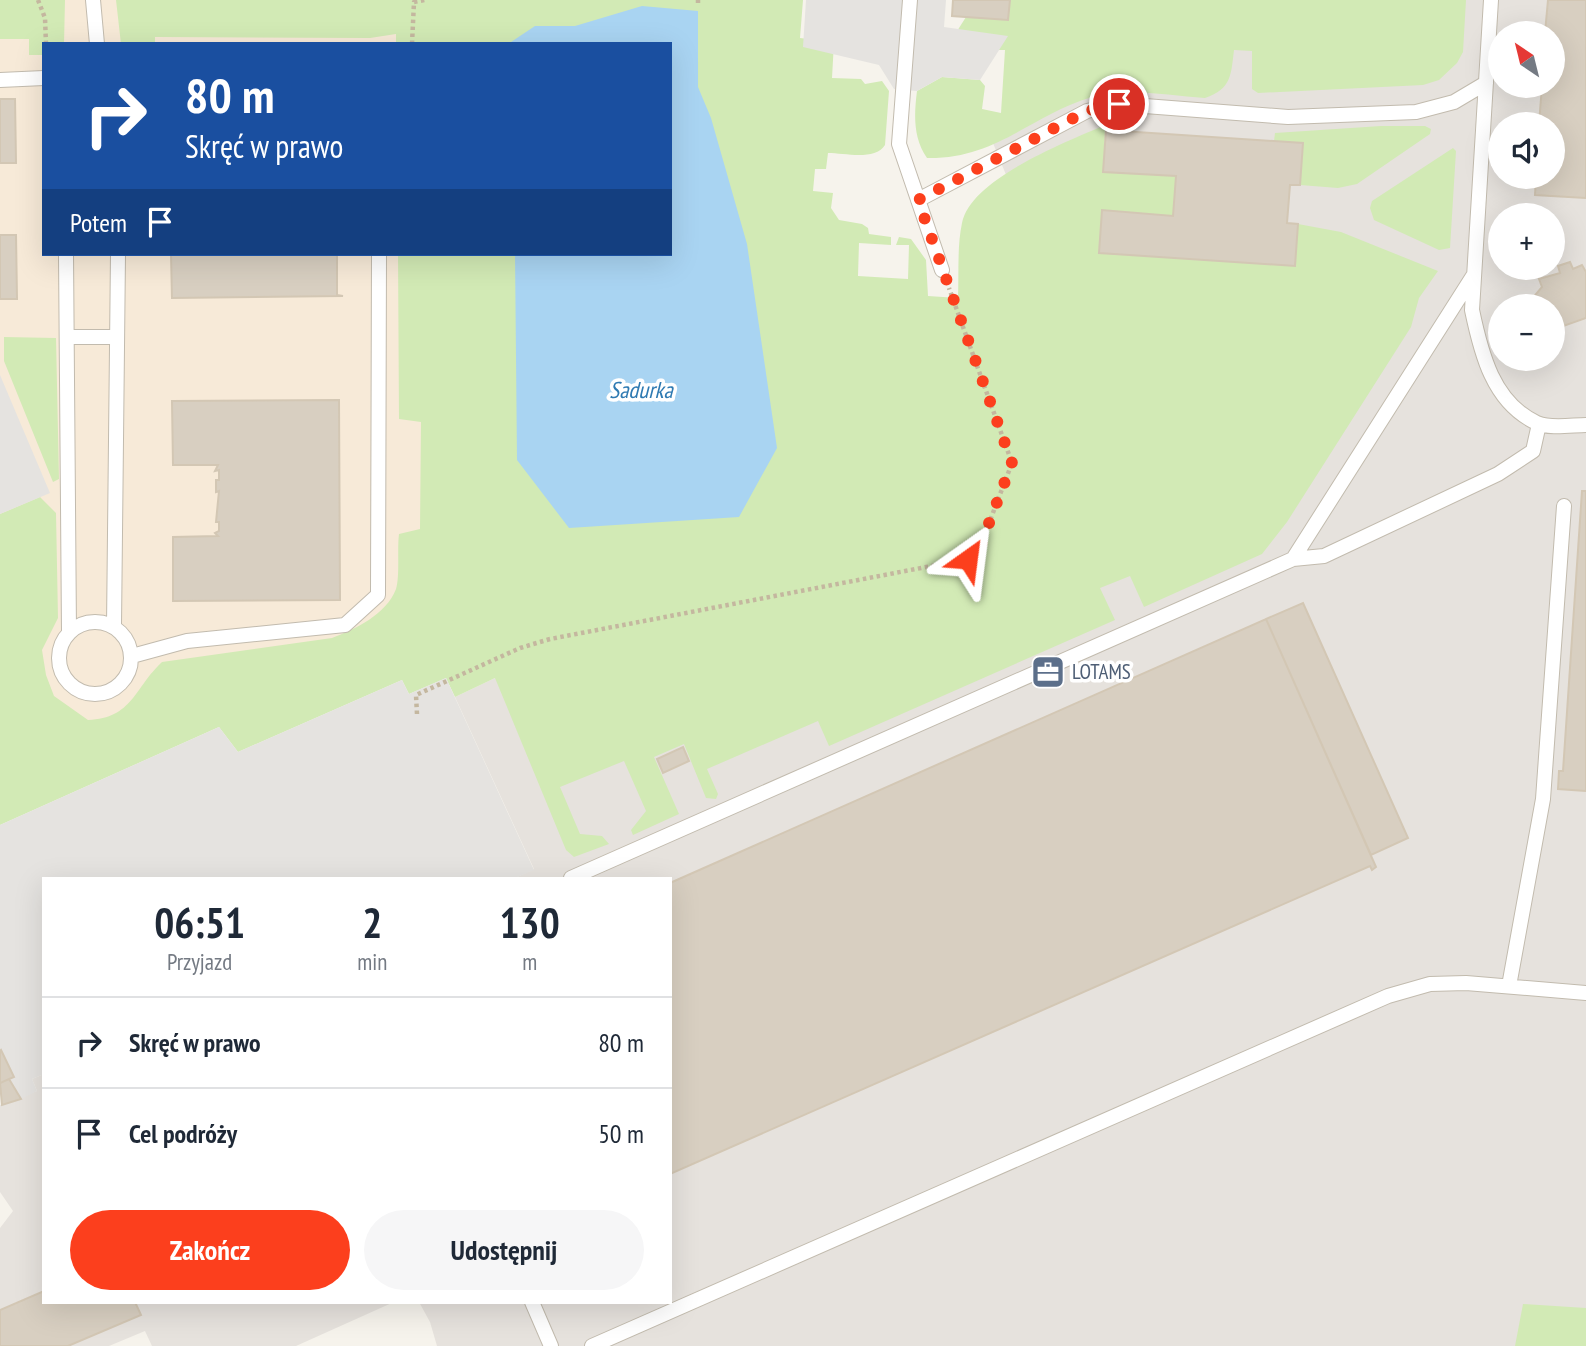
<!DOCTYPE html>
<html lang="pl">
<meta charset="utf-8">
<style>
:root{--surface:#fff;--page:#f6f6f7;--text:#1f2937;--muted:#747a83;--line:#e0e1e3;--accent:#fc3f1d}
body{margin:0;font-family:"PT Sans Narrow",sans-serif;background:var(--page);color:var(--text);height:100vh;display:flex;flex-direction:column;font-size:26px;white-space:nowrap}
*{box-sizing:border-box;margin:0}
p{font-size:23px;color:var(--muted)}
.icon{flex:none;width:38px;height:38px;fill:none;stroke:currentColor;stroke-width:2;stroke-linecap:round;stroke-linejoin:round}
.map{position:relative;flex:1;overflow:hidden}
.side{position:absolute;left:42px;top:877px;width:630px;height:427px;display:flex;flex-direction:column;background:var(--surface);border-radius:0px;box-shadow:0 7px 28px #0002}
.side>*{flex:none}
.guide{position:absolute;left:42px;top:42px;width:630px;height:214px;border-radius:0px;box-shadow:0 7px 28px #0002;background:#1a4fa0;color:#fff;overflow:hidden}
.needle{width:46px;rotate:325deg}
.buttons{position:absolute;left:1488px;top:21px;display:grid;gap:14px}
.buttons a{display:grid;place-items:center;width:77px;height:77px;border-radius:50%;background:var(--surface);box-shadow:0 7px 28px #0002;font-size:35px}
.pin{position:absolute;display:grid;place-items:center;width:60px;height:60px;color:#fff;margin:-30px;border:4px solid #fff;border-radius:50%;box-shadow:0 2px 7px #0007}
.me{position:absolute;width:77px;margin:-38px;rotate:31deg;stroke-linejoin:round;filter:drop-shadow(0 0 5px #0008)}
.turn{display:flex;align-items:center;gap:24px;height:147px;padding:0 28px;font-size:32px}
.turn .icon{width:91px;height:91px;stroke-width:2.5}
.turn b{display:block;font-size:49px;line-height:60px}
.then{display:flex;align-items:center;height:66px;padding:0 28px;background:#0003;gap:14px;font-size:26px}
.eta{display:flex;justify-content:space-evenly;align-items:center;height:119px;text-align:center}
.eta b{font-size:42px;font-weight:800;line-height:49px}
.button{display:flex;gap:14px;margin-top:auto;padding:14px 28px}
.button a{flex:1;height:80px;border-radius:42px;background:var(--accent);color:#fff;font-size:28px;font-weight:800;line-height:80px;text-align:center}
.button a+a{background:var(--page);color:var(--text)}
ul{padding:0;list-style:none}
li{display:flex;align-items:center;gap:21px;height:91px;padding:0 28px;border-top:2px solid var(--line)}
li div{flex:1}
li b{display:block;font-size:26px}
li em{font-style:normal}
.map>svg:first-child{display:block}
.commercial{fill:#f7ead8}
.industrial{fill:#e6e2dd;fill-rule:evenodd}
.green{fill:#d2eab5}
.parking{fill:#e5e3e0}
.water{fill:#a9d4f2}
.building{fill:#d8cfc1;stroke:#d3c7b4;stroke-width:2}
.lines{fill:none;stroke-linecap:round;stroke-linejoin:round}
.lane-casing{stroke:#c2bbae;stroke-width:16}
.path{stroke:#c4b79f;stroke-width:4.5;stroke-dasharray:3.5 3.5;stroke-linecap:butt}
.lane{stroke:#fff;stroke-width:14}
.route{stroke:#fc3f1d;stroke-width:12;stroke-dasharray:0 21.6}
.labels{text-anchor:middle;stroke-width:7;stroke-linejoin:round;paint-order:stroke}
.service-label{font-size:21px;fill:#4e5e75;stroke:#fff;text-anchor:start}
.water-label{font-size:23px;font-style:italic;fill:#2e7ab2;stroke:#fff}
</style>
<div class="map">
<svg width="1586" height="1346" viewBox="0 0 1586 1346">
<rect width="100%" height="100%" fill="#f6f3ec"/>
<path class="commercial" d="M0,0h440l2,44h-398v210h408l17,336 -469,183z"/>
<path class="industrial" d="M1055,0h531v1346h-1149l-7,-24 -11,-20h251v-424h-155l19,-9 -79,-172 40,-19 487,-107 27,-389 -21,-51 59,-33zM1500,33h52v53h-52zM1500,124h52v53h-52zM1500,215h52v53h-52zM1500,306h52v53h-52z
M44,1074v228h350l-98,44h-144l-7,-15 -36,15h-109v-118l13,-17 -13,-19v-87l37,-14 -5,-12z"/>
<path class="green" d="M0,0h65l-1,44h-20v11h-15v-16h-29z
M116,0h687l-3,38 34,4 -2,36 29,1 4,5 17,-3 7,10 -4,54c-10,16 -40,8 -57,8l-2,16h-11l-2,22 20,2 -2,15 8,12 23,4 6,4 1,6 22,3v8l-32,-2 -1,33 50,3 1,-34h-13l3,-8 12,2 15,21 2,36 30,2c1,-24 -1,-52 4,-75 9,-45 105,-81 143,-98l-1,47 72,4 -3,40 -71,-6 -3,43 196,12 3,-41 43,8 97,39 -19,27 -8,29 -124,195 -25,32 -118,53 -14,-31 -30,12 15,32 -286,126 -11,-25 -111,48 11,25 -2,5 -10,-1 -22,-54 -30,13 25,57 -46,21 -2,-5 15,-19 -22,-50 -64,26 20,47 22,2 7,8 -35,13 -8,-7 -71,-172 -40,19 -9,-19 -37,16 -7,-14 -164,72 -19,-25 -219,98v-311l40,-17 16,16 2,105 -16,32 4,25 8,21 34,24c45,-2 46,-32 74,-58l170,-24c23,-9 54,-23 64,-49 4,-13 1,-40 3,-55l21,-5 1,-107 -22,-3 -1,-165h272v-210h-274v-10l-26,4 -215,-1v7h-34z
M1010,0h456l-3,52 -6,11 -18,17 -16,5 -165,8 -6,-4v-38l-18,-1c-3,24 -2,39 -29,48 -36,-2 -78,-11 -113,-1 -61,18 -95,62 -165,61 -14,-20 -13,-43 -10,-67l25,-14 38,3 5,6 -3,23 19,4 4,-63h-12l-41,-11 14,-22 42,3z
M1381,126h44l6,3 -1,5 -73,50 -19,4 -38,-3 3,-41 -29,-3 1,-8z
M1453,148l3,3 -6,97 -11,2 -65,-30 -4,-12 2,-7z
M4,337l52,1 3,141 -6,3 -49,-121z
M1523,1304l63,4v38h-71z"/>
<path class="parking" d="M806,0h140l-2,27 64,9 -28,44 -38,-3 -25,14 -23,-2 -15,-24 -76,-18z
M0,375l50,118 -50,21z
M446,678l88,192 -19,8h-471v196l-12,5 5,12 -16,8 -12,-20 4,-3 -13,-25v-226l219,-98 19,25 164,-72 7,14z"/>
<path class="water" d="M642,6l56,5v76l13,31 36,126 30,204 -38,69 -170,11 -52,-68 -2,-206h155v-210h-162l27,-18h40z"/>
<path class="building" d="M953,0h57l-2,20 -56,-4z
M1548,0h38v198l-51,-3 1,-18h16v-53h-13l3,-38h10v-53h-7z
M0,99h15l1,64h-16z
M1106,130l197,13 -3,42h-10l-3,38 11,1 -3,42 -196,-13 3,-43 71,6 3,-40 -73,-4z
M0,235h16l1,64h-17z
M171,254h166v41l6,1 -171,2z
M1570,262l3,7 9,-4 4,7v46l-31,11 -3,-23h-21v-6l11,-13 -3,-8 21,-6 -2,-7z
M339,400l1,200 -167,1v-64l45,-1 -3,-3 4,-2v-9h-3l3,-31 -3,1v-12h3v-10l-4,1 3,-6h-45l-1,-64z
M1582,491h4v300l-28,-2 1,-18h4z
M1303,603l105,235 -37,17 -105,-236z
M1266,619l110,248 -4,3 -2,-4 -700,308v-291z
M683,747l6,14 -26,12 -6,-14z
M1,1050l13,27 -14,6v-32z
M9,1079l12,20 -19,6 -2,-22z
M44,1291v11h91l6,13 -73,31h-68v-36z"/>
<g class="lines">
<defs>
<path id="lane" d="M93,0l4,44
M910,0l-11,144 43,126
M1491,0l-19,310c9,43 21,93 65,113 12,6 36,2 49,2
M0,80l44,-2
M918,200l169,-89 32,-7 169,13 128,-5 38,-10 32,-19
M66,254l3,378
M67,337h50
M1293,559l180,-283
M59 658a36 36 0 1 1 72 0a36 36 0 1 1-72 0Z
M114,626l4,-372
M132,656l55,-15 158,-16 33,-30 1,-341
M571,878l722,-319 31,-3 174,-82 35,-23 6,-27
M1509,986l34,-187 21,-293
M532,1302l19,44
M592,1346l796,-350 42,-12 36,-1 120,10"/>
</defs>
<use href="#lane" class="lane-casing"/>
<path class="path" d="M38,0l7,18 1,26
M698,3v-3
M412,44l2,-42 11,-2
M417,714l-1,-19 104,-47 30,-9 418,-80 10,-7 34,-89 -63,-175"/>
<use href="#lane" class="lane"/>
</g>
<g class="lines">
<path class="route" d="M968,559l10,-7 34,-89 -94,-263 169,-89 32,-7"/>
</g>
<defs>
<symbol id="office-square" viewBox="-11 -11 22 22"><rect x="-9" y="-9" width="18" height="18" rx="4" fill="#5c6f8a" stroke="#fff"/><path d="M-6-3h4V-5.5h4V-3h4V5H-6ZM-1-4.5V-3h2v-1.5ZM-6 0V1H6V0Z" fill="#fff"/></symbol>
</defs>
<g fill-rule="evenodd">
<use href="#office-square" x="1029" y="653" width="38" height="38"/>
</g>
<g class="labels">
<g class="service-label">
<text x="1072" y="679">LOTAMS</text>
</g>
<g class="water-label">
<text x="641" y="398">Sadurka</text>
</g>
</g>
</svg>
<div class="buttons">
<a><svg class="needle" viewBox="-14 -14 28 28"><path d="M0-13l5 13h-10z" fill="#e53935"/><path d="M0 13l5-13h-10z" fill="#747a83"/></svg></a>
<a><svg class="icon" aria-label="sound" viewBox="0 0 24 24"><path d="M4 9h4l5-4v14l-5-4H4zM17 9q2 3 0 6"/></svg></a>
<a>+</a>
<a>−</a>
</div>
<div class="pin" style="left:1119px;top:104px;background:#d93025"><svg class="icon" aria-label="arrive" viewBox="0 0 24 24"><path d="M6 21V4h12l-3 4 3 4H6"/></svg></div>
<svg class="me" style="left:968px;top:559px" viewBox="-20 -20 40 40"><path d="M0-17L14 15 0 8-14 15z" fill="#fc3f1d" stroke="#fff" stroke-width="4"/></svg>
<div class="guide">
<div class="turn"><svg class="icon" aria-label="right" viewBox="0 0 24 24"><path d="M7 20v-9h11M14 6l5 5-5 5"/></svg><div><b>80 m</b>Skręć w prawo</div></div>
<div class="then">Potem<svg class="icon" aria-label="arrive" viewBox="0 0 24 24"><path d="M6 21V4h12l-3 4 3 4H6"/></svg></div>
</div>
<section class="side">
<div class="eta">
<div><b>06:51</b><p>Przyjazd</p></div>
<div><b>2</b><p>min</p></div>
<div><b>130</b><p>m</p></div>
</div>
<ul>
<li><svg class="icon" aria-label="right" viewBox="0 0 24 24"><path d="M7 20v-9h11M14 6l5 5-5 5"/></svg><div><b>Skręć w prawo</b></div><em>80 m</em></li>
<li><svg class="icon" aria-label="arrive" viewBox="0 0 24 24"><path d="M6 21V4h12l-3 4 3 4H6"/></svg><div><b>Cel podróży</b></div><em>50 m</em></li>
</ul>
<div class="button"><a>Zakończ</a><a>Udostępnij</a></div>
</section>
</div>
